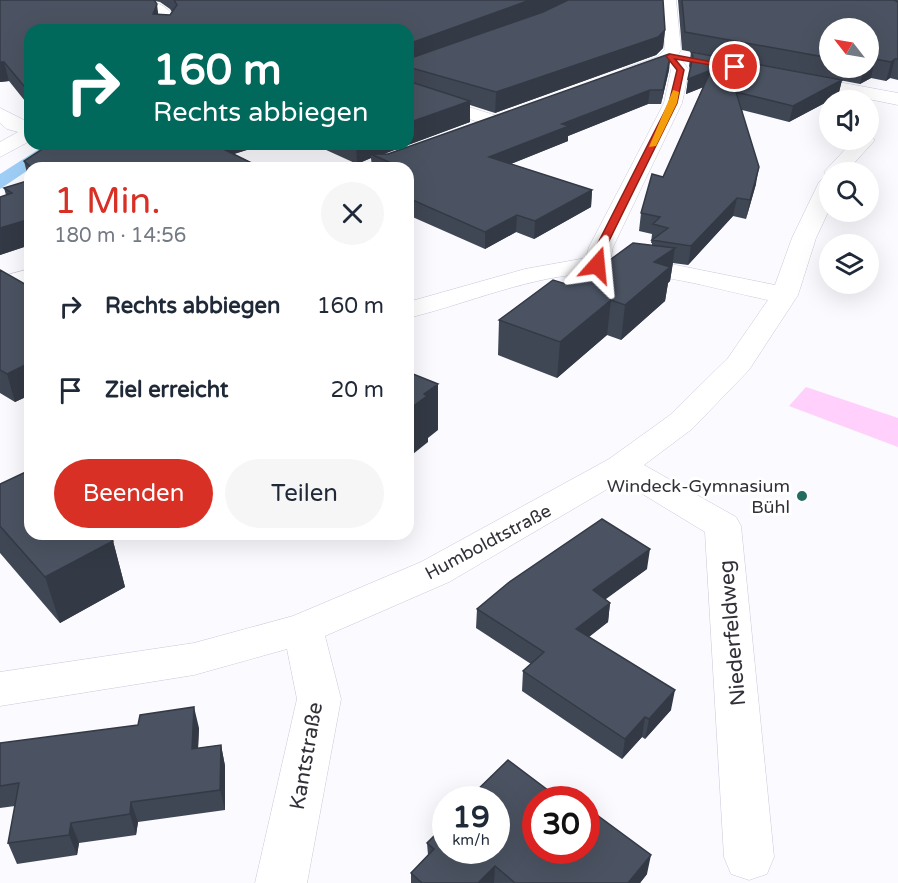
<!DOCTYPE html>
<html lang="de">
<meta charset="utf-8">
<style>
:root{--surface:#fff;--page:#f6f6f7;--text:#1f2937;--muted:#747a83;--accent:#d93025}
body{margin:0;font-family:"Varela Round",sans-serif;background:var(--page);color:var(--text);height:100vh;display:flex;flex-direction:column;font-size:22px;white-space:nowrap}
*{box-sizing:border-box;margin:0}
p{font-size:20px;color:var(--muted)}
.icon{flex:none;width:33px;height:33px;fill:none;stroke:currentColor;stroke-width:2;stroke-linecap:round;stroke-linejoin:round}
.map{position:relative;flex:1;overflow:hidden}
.panel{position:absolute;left:24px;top:162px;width:390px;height:378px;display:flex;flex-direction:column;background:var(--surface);border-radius:18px;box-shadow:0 6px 24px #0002}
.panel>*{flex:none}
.banner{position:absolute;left:24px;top:24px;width:390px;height:126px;border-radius:18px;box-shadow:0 6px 24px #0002;background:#00695c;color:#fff;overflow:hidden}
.needle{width:39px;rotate:301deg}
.tools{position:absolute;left:819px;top:18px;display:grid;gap:12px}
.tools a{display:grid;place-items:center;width:60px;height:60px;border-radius:50%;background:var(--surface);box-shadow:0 6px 24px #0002;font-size:30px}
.speed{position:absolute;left:432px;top:786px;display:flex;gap:12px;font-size:30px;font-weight:700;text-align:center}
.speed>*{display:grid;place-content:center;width:78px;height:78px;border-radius:50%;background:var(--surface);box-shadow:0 6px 24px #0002;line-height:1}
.speed small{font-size:15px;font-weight:400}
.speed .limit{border:9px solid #d22;background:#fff;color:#111}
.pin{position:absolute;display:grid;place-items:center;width:51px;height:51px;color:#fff;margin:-26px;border:3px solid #fff;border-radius:50%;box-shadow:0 2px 6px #0007}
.me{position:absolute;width:66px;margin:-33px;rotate:18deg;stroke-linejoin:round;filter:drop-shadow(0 0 4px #0008)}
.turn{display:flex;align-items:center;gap:21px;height:126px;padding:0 30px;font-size:27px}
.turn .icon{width:78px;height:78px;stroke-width:2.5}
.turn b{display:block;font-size:42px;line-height:51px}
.round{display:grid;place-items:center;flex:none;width:63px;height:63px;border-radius:32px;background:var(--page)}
.head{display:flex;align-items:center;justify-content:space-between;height:102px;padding:0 30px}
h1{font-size:36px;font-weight:600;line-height:45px;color:var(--accent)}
.action{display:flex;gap:12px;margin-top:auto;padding:12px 30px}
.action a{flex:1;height:69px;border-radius:36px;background:var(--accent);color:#fff;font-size:24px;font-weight:600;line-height:69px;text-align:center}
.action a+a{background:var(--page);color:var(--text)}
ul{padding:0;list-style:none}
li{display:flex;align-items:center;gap:18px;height:84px;padding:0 30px}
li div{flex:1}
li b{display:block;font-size:22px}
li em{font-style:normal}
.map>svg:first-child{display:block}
.green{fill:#fed0fb}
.water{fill:#9ecef6}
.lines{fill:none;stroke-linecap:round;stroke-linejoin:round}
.minor-casing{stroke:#c9c9dd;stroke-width:1}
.minor{fill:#fff;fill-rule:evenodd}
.wall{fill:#404754;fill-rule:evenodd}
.shaded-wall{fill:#343a45}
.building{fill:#4b5362;stroke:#343a45;stroke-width:1.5}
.route{fill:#d93025;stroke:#8d1f18;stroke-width:1.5}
.slow{fill:#f59e0b}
.poi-dot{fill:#256c60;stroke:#fff;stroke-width:2}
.labels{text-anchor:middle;stroke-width:6;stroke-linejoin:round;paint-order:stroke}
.poi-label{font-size:18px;fill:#313139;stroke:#fff;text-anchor:end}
.street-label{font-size:18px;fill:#313139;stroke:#fff}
.near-street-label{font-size:21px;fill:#313139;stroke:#fff}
</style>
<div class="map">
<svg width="898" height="883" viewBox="0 0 898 883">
<rect width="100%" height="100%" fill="#fafaff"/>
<path class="green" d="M806,387l92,31v29l-109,-41z"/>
<path class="water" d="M47,144h20l-67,45v-15z"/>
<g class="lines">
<defs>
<path id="minor" d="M133,0c21,0 32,3 45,21l-5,9h-16l5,-9 -6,-9z
M662,0h14l5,50 -3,5 11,15 -7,33 -69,144 -2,10 55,6 109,22 17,-47 27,-56 8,-6 -3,-4 30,-32h14v-5l7,5 -29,32h-16v36l-14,30 -18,57 -49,75 -57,59 -48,36 92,52 5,9 33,331 -7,17 -18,6 -18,-6 -7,-17 -19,-325 -84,-51 -172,101 -124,54 16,63 -34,184h-52l42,-184 -10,-50 -93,26 -194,31v-34l194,-29 99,-27 128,-54 188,-103 61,-44 58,-57 40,-58c-57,-12 -113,-30 -172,-27 -65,2 -126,30 -188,45v-16l117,-33 61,-11 3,-11 75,-144 7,-33 -3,-5 -39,13 -9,-5 3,-4 34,-12 8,-8z
M795,74l103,19v12l-109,-22 -3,-4z
M408,88l96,30 3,4 -10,6 -89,-29z
M0,108l30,15v18l-30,16v-15l18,-10 -11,-3 -7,-6z
M30,269v16l-30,8v-16z"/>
</defs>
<use href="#minor" class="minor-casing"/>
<use href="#minor" class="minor"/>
</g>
<path class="wall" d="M0,0h663l2,30 -2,18 -7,7 -161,58 -25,-8v17l-87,32h5l282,-97 -1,13 -8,34h-13l-80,32v5l-57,23 81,26 -1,17 -57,32 -18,-7 -31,17 -77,-34v-47h-36l-1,-10 -14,6 -44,-20h95v-114h-378l-1,76 -20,-25 -9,1zM155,1l5,1 10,7 2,3 -2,3 -12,-1z
M678,0h220v80l-8,-2 -4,3 -15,-3 -11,6 -178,-34zM830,28l38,40h-38z
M691,52l151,28 -4,16 -49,26 -47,-12 14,74 -10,35 -13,-3 -45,49 -15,-2 -3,18 -2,2 -3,18 -44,39 -14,-5 -50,43 -59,-23 1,-35 70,-35 34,-20 49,-20v-2h-1l1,-9 -13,-3 2,-18 22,-36 40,-90 -17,7 4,-25 -1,-3z
M266,144l-32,10 28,14h-232v77l-30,10 6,-60 -2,-7 25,-7 -5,-20z
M0,270l30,17v108l-15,7 -15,-9z
M0,484l113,57 12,46 -65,36 -60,-70z
M647,569l-42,30 5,4 -2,19 -19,15 82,73 -26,29 -3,-2 -20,22 -100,-68 1,-20 8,-7 -55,-36 1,-19z
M199,728l-1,20 23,-3 4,21v44l-87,12 -2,13 -57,8 -2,12 -60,9 -9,-21 7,-37 -15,2v-65z
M427,843l220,31 -7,9h-229v-10l17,-18z"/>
<path class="shaded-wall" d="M530,0h44l-166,63v-19z
M157,4l2,17 -6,-7z
M665,30l-2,18 -7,7 -161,58 1,-21z
M670,57l-1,13 -8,34 2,-14z
M875,59l-4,19 -11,6 4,-16h4v-6z
M895,59l-5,19 -4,3 5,-19z
M0,62h4l5,19 -9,1z
M711,70l-2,15 -23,9 2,-15z
M842,80l-4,16 -49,26 4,-16z
M30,85v21h-1l-5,-20z
M650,90l-2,14 -80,32v5l-80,32 1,-16 73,-33z
M470,101v21l-94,35 -5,-3v4l-14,6 -1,-20h52v-21z
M205,144h61l-58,18z
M759,167l-3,17 -10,35 4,-19z
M592,190l-1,17 -57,32 1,-18z
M737,198l-4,18 -45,49 3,-19z
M517,215l-1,17 -31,17v-17z
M30,219v26l-30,10v-27z
M675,248l-5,33 -2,2 -3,18 -44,39 4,-35 29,-43z
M611,300l-4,35 -50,43 3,-36z
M25,365l5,18v12l-15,7 -8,-28z
M438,384v46l-10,8v4l-20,16v-48l16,-16z
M113,541l12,46 -65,36 -15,-46z
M650,549l-3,20 -56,41 2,-20z
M610,603l-2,19 -34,26 2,-19z
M675,690l-4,20 -26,29 4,-20z
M194,707l5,21 -2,42 -5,-21z
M645,717l-3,20 -20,22 3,-20z
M221,745l4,21v44l-5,-20z
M131,802l7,20 -2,13 -6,-21z
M71,823l8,20 -2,12 -8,-20z
M651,855l-4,19 -7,9h-12z
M495,866l-1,17h-16z"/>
<path class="building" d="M0,0h154l3,4 -4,10 17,1 7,-10 -3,-5h356l-122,44v-14h-378v55l-6,1 -20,-24h-4z
M568,0h95l2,30 -7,7 -162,55 -88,-25v-8l135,-47z
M682,0h212l4,2v57h-3l-4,3 -16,-3 -7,3v-34h-38v30l-145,-26z
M691,52l151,28 -49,26 -57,-14 23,75 -9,33 -13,-2 -46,48 -39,-6 16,-12 -15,-4 7,-7 -19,-4 11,-39 11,3 48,-107 -23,9 5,-23z
M669,54l1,3 -7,33h-13l-88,34 7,2 -80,31 103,33 -57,31 -18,-6 -32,17 -77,-34v-30h-27l12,-4 -22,-10h17z
M408,81l62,20 -62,22z
M50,144h163l49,24h-230l-8,-7z
M30,180v39l-30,9v-31l12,-4 -8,-5z
M633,243l42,5 -21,14 16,5 -45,38 -14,-5 -51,42 -61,-22 54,-40 16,5 29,-22 5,2z
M0,270l30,17v81l-5,-3 -18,9 -7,-4z
M408,372l30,12 -14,10 3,2 -19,14z
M30,470v64h76l7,7 -68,36 -45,-51v-42z
M602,519l48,30 -57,41 17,13 -34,26 99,61 -26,29 -4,-2 -20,22 -102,-68 21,-19 -67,-43 31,-26z
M194,707l-2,42 29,-4 -1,45 -89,12 -1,12 -59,9 -2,12 -61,8 11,-60 -19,3v-43l138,-18 2,-10z
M508,760l53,40h-25v50h50v-43l65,48 -23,28h-113l-20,-17 -17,17h-56l-11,-10 23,-24 -7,-6 19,-19v26h50v-50h-29z"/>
<path class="route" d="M670,54l69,13 -4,2 -60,-10 9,11 -7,33 -71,144 -3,18 -9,2 2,-20 73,-144 8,-33 -11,-14z"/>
<path class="slow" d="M673,90l6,2 -2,11 -21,43 -7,1z"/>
<circle class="poi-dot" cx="802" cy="496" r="6"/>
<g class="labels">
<g class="poi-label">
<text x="790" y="492">Windeck-Gymnasium<tspan x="790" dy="21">Bühl</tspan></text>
</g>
<g class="street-label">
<text transform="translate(488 542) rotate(-28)" y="6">Humboldtstraße</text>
</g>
<g class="near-street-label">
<text transform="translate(732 633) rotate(-95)" y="7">Niederfeldweg</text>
<text transform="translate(306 756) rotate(-80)" y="7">Kantstraße</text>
</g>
</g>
</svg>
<div class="tools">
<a><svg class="needle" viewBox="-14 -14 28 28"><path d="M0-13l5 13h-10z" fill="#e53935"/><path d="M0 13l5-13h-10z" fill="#747a83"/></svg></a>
<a><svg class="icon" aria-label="sound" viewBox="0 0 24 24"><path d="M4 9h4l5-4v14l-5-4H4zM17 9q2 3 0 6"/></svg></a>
<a><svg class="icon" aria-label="search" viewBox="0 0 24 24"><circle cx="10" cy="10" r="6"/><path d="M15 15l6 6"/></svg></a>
<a><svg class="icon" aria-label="layers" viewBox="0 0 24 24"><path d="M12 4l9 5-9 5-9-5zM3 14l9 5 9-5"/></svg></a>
</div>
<div class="speed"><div>19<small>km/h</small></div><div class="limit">30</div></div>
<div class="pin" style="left:735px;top:67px;background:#d93025"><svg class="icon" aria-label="arrive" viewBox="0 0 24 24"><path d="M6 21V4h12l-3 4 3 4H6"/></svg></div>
<svg class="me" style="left:597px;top:265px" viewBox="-20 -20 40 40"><path d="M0-17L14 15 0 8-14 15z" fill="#d93025" stroke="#fff" stroke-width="4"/></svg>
<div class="banner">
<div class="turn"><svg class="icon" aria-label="right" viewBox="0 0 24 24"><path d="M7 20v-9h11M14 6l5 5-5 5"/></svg><div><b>160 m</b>Rechts abbiegen</div></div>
</div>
<section class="panel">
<div class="head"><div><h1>1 Min.</h1><p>180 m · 14:56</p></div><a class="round"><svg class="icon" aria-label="close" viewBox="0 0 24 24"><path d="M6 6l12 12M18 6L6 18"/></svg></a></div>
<ul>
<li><svg class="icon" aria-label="right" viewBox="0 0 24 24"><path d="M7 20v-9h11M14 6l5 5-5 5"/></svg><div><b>Rechts abbiegen</b></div><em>160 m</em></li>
<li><svg class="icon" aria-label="arrive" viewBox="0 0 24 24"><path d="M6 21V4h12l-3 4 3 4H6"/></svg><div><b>Ziel erreicht</b></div><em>20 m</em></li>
</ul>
<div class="action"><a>Beenden</a><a>Teilen</a></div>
</section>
</div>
